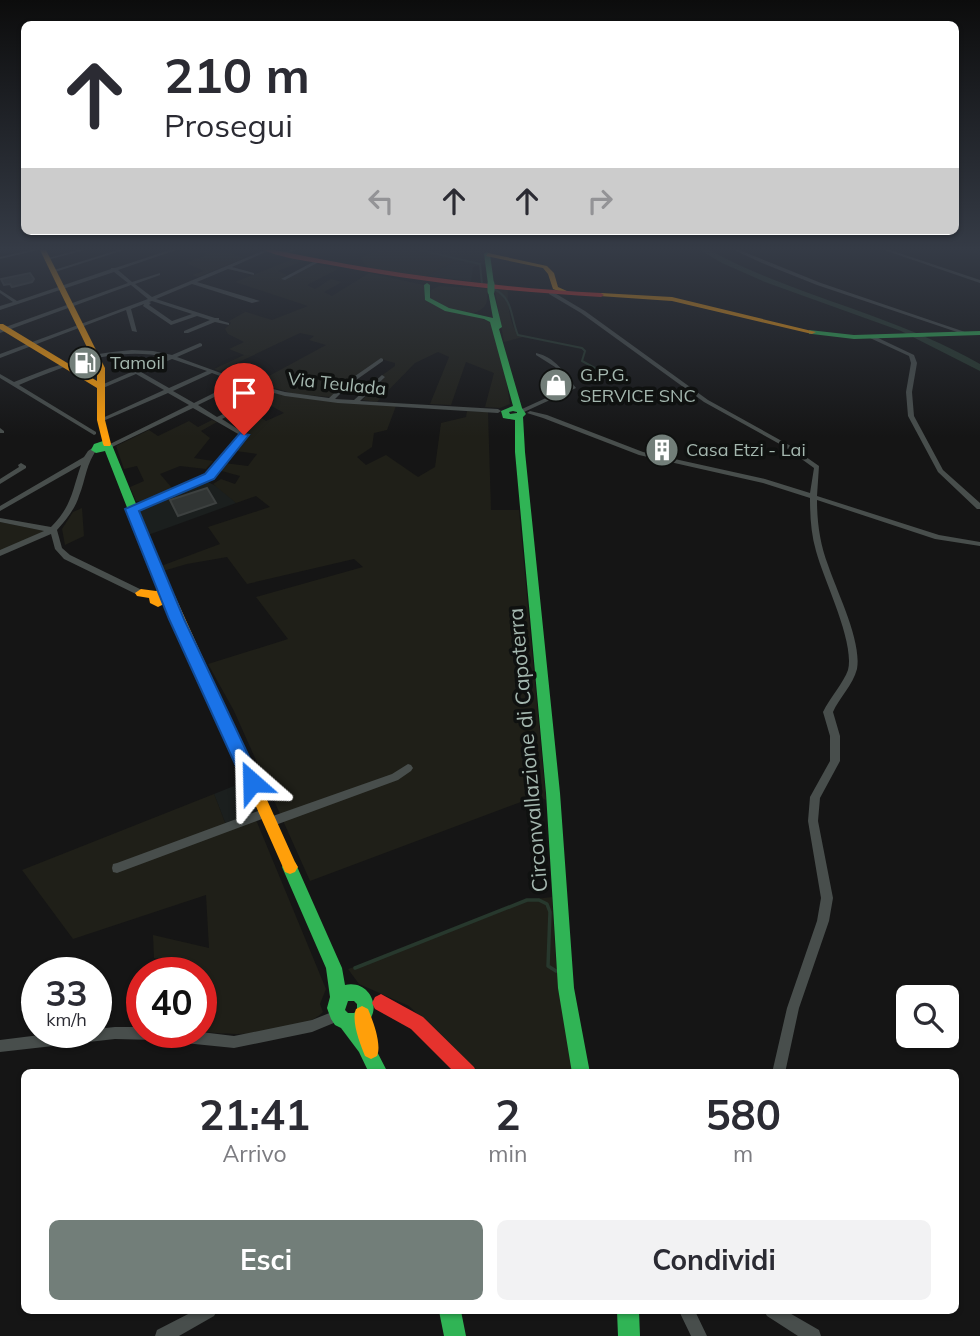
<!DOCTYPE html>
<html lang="it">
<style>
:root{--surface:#fff;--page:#f2f2f3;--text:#2b2b33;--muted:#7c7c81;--accent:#727e79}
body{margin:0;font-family:Mulish,sans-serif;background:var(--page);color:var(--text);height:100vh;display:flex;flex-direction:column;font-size:26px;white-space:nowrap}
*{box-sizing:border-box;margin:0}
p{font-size:23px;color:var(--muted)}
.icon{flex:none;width:38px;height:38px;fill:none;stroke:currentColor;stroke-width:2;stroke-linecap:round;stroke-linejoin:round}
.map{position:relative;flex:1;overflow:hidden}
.drawer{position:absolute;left:21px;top:1069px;width:938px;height:245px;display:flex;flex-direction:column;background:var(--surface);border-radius:10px;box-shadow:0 2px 5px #0004}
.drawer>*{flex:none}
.banner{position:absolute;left:21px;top:21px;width:938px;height:214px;border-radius:10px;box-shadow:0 2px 5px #0004;background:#fff;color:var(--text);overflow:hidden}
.tools{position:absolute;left:896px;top:985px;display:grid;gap:14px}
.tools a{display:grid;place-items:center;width:63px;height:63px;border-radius:10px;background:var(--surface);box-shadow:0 2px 5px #0004;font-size:35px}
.speed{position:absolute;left:21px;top:957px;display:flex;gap:14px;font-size:35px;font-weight:700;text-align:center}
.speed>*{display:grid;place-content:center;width:91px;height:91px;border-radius:50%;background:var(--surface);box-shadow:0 2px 5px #0004;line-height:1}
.speed small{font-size:18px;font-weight:400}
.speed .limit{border:10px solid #d22;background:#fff;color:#111}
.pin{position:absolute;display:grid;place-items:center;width:60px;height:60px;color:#fff;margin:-72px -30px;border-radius:50% 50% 50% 0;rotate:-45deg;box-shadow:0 0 7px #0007}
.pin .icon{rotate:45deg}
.me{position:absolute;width:77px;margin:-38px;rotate:335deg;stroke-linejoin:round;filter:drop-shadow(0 0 5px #0008)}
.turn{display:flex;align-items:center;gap:24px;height:147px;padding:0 28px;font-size:32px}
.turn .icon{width:91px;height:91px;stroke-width:2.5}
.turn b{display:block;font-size:49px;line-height:60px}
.lanes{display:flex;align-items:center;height:66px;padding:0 28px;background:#0003;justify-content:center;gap:35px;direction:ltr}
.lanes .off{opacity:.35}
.eta{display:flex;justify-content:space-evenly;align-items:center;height:119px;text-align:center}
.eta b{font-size:42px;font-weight:700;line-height:49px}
.action{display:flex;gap:14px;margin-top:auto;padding:14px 28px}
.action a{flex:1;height:80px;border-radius:10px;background:var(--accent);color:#fff;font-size:28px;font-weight:700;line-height:80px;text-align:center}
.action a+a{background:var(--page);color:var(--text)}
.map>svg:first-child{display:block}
.built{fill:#1b1f1e}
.green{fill:#1f1f18}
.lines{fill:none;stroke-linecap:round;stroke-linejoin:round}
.stream-far1{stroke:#27382d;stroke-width:2}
.stream{stroke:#27382d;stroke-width:3.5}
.river{fill:#27382d;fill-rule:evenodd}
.building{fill:#313534;stroke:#3d4140;stroke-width:2}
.street{fill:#484e4c;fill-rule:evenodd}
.fast{fill:#30b455;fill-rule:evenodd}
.slow{fill:#ff9f0a;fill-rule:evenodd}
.jam{fill:#e5322d;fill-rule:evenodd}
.fast-bridge{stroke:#30b455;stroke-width:7}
.route{fill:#1a73e8;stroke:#114b97;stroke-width:2}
.labels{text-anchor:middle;stroke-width:7;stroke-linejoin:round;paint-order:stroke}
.far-poi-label{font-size:18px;fill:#a4b7af;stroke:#0f1110;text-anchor:start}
.far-street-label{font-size:18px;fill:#a4b7af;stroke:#0f1110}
.street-label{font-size:21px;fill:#a4b7af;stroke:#0f1110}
</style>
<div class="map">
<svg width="980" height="1336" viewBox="0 0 980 1336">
<rect width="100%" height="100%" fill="#151515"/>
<path class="built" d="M417,250h67l1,14 -12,3 -2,14 -45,-5 28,-14 -6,-3 2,-2z
M206,481l16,8 14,14 -88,32 -10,-26z
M244,782l14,30 -32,13 -12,-31z"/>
<path class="green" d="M198,250l21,3 7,-2 18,7 -46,19 -6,-2 12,-4 -18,-8 21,-8z
M375,250h42l34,7 -2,2 6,2 -33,17 -51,-7 -11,-13 16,-7z
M293,259l10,2 -25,10 9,4 -5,4 33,-15 23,5 -31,16 8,4 16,-10 11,3 -18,10 8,4 37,-23 55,12v13c23,18 44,13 68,25l12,43 6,38 -10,4 -15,-1 9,-34 -28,-11 -15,43 -21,-1 19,-47 -11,-5 -23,11 -38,39 -15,-2 23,-23 -4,-1 14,-10v-3l-14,-4 -51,38 -35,-3 -39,-11 70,-38 -17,-5 5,-4 -14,-3 -80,38 -6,-2 30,-14 -15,-6 15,-7 -16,-8 -3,-5 6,-6 -2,-2 16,-9 -5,-2 32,10 36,-14 -73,-24z
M439,286l69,4c-1,13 2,42 15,47l-19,5 -9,-51h-7c-1,5 0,12 -4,16 -14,15 -43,0 -55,-9l2,-8z
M246,384l39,11 111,11 -9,24 -13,3 -2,14 -15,10 9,8 20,-10 32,22 17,-10 6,-44 25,-6 1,-6 21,1 3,98h28l27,290 -9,-4 -227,85 -76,-170 -26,-47 80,-25 -32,-42 107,-30 -9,-8 -107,25 -20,-27 -40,7 -24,7 -2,-5 59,-22 -12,-17 62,-20 -14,-11 -20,7 -23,-19 8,-5 14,5 5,-8 -22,-6 6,-7 24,3 9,-12 -21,-3 12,-17 -24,-16 23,-10 19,13 18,-8 -25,-14 -16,-14z
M212,420l5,2 -16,9 9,7 -16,20 19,3 -7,8 -26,-3 -20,8 12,14 -30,14 -6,-1 -6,-14 14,-6 -7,-15 -13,3 -8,-23 33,-16 9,6 31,-15 9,6z
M82,508l2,28 -19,9 -3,-16 11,-17z
M0,522l45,9 -45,20z
M214,794l12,31 28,-10 72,174 -6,15 3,8c-23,23 -91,25 -122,19v-58h-11l-3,-12 -33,-3 -1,-23 56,13 -3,-53 -133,44 -51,-69z
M552,897l4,65 17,111h-93l-71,-67 -50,-22 -11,-15 47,-16 132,-53z"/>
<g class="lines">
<path class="stream-far1" d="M420,250l60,14 2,20 6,1
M494,289c20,10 16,28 24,46l64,13 3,3 -3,10 22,12"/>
<path class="stream" d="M355,968l172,-68h12l8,4 3,8 -2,54 8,5"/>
<path class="river" d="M700,250h9c87,47 184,64 271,114v7l-79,-40 -136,-49 -43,-19z"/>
</g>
<path class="building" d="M30,273l4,6 -2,3 -20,5 -2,-3 -6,1 -3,-6z
M207,488l9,15 -38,13 -8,-16z"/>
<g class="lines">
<path class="street" d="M31,250h7l-38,9v-2z
M78,250h7l-38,10 -2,-1z
M118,250h6l-69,22 -4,-1z
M170,250h6l-58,20 14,12 28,-9v2l-25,9 17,13 113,-47h5l-38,17 22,6v2l-26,-6 -31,13 63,19 -8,2 -60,-19 -36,15 59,19h4v2l10,3v2l-14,-3 -27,11h-4v-2l26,-11 -13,-4 -26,9 -28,-19 1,-2 -13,5 6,23 -5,-1 -6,-21 -126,48v-4l148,-55 -17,-14 -131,48v-4l128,-46 -14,-11 -114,38v-4l13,-4 -13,-9v-3l17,11 94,-32v-1h4zM152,301l40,13 -20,7 -23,-16 2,-2 -2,-1z
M291,250h6l-17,5 -2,-1z
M734,250h5l82,33 144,49 -5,1 -143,-48 -55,-22z
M884,250h6l90,30v3z
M315,261l4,1 -34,18 -4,-1z
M549,292h4l32,19 123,89 81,45 30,21 -2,30 122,39 41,7v4l-45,-7 -118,-39c0,22 3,44 11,65 9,27 34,76 29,104 -4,16 -18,29 -24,43l7,24v25l-20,37 -2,23 15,77 -4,23 -30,87 -14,65h-13l15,-65 30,-87 4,-23 -13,-77 2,-24 20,-36v-25l-7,-24c6,-13 21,-30 25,-42 7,-28 -24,-89 -32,-119 -5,-17 -6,-35 -6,-53l-47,-15 -124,-28 -96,-37 -16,-5 3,-2 17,4 96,37 122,27 45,14 4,-25 -29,-21 -81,-45 -123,-89 -32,-19z
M870,336h4l40,19 3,8 -5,29 2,24 29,54 37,33v6h-3l-39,-37 -30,-56 -2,-24 5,-29 -2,-7 -39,-18z
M200,343l2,1v2l-25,11 63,23h5v2l40,10 44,6 16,-15 36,-25 2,1v2l-34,24 -14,14 19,1 28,-25 3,2 -1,1 -24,23 138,8 3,2 -3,2 -160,-10 -53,-7 -44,-12 -43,21 19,12 40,-19 5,1 -40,20 25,16 -36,43 -79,33h-3v-4l78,-31 33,-41 -47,-27 -83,40h-4v-2l83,-41 -21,-12 -65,28 -5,-1 66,-30 -28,-16 -33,14h-4v-2l67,-29c-51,-11 -100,8 -147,28l77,47v2l-2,1 -94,-57v-4l14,8 36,-14 42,-13 20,-3 20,-2 21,1 19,4zM172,359l35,12 -38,17 -28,-16zM212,373l24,9 -42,21 -21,-12z
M536,353c19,4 29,20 40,35l-52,24 -3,-2 1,-1 48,-22 -15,-20 -19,-12z
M0,428l4,3v2h-4z
M95,446l3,2c-12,15 -12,31 -19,48 -4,13 -13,24 -22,34l5,18 8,7 74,36 1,2 -1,2h-6l-74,-36 -9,-10 -4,-15 -51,22v-6l44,-19 -44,-9v-4l51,9c21,-21 21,-36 30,-62l-81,46v-5l84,-49 4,-6z
M21,463l5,3v2l-26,16v-5l19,-12 -1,-2z
M408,764l3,1 2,3 -2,3 -13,9 -128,47 -4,-2 -1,-3 1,-3 4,-2 122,-43z
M266,808l4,2 1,3 -1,3 -153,57 -4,-1 -1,-4 1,-4 4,-1z
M337,1010l4,2 2,4 -2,4 -29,12 -78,16 -79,-8 -40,-1 -115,13v-12l64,-8h32v-3l19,-2h27v5h59l33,4 78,-16z
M194,1311h23l-3,5 -35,20h-24l2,-6z
M679,1311h16l12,25h-16z
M764,1311h22l33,19 2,6h-23l-31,-20z"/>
<path class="fast" d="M487,252l3,2 4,30 -3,2 -3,-2 -4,-30z
M427,283l3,2v13l19,10 44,10 -5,-27 5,-1 9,37 -3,2 23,79 4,6 -3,3 2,35 35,341 14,195 16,85h-18l-14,-85 -12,-195 -31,-341v-32l-12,-2 -2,-7 12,-5 -23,-84 -6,-3 -39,-8 -20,-11 -1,-15zM513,411l4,1v1l-7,1 -1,-2z
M809,330l45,5 126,-4v4l-126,4 -42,-5h-3z
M103,441l9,4 60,147 -2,3 -4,1 -6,-4 -55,-141 -9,2 -5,-3 3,-6z
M290,860l5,2 47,106 3,17c26,-6 40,28 17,42l9,13 17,33h-19l-10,-21 -18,-24 -6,-3 -4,-6 -4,-11 3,-11 -4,-29 -44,-101 3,-5zM348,1001h6l3,3v6l-3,3h-6l-3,-3z
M439,1311h22l5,25h-22z
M617,1311h22l1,25h-22z"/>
<path class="slow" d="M40,250h6l59,118v52l6,24 -1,2h-6l-1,-2 -6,-24v-32l-97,-59v-5h3l94,57v-13z
M488,253l59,13 7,7 4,14 11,5 -3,2 -13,-5 -5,-15 -5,-6 -57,-12z
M601,293l71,4 144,35 -4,2 -140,-33 -73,-5 -1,-1z
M166,588l4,1 5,7 120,266 3,5 -3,5 -5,2 -5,-2 -119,-269 -8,4 -8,-4 -1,-5 -12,-2 -2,-3 6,-4 15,2z
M362,1006l6,3c5,12 14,35 9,47l-6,3 -6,-3c-5,-12 -14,-35 -9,-47z"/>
<path class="jam" d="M264,250h11c108,23 216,37 326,43l3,2 -3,2c-89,-5 -177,-14 -265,-31 -21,-4 -53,-7 -72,-16z
M381,994l42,23 51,50 3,6h-22l-44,-44 -36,-20 -3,-6 3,-6z"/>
<path class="fast-bridge" d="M491,284v7"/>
</g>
<linearGradient id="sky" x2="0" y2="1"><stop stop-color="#0c0c0c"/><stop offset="0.57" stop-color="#353b46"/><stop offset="1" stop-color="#353b46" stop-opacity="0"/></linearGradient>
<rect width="980" height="437" fill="url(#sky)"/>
<path class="route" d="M240,433l9,2 -35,44 -75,32 45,108 77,163 -2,6 -7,2 -6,-2 -77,-169 -44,-110 80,-35z"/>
<defs>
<symbol id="fuel-disc" viewBox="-11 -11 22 22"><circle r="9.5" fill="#727e79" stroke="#0f1110"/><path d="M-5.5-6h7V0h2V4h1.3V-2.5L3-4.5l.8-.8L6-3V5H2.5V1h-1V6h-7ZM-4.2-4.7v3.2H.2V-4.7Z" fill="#fff"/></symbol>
<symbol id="shop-disc" viewBox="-11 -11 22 22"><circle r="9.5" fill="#727e79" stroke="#0f1110"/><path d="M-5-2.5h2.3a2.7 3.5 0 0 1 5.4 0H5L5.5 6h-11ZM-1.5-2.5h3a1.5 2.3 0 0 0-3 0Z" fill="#fff"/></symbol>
<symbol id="building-disc" viewBox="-11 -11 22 22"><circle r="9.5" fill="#727e79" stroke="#0f1110"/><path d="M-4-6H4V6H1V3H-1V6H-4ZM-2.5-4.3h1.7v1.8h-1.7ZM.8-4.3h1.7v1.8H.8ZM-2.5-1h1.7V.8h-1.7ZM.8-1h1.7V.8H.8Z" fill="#fff"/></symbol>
</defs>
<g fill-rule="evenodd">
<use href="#fuel-disc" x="66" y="344" width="38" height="38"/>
<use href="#shop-disc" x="537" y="366" width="38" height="38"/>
<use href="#building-disc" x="643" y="431" width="38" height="38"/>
</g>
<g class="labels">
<g class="far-poi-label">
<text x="110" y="369">Tamoil</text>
<text x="580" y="381">G.P.G.<tspan x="580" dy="21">SERVICE SNC</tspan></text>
<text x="686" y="456">Casa Etzi - Lai</text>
</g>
<g class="far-street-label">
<text transform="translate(337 384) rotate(6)" y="6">Via Teulada</text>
</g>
<g class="street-label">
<text transform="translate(528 750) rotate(-95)" y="7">Circonvallazione di Capoterra</text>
</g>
</g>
</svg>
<div class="tools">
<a><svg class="icon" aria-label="search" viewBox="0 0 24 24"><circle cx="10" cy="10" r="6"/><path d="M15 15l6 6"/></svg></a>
</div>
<div class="speed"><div>33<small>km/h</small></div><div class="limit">40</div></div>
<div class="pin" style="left:244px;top:435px;background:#d93025"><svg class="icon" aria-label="arrive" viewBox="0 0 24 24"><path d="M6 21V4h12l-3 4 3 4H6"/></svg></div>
<svg class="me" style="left:252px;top:782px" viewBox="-20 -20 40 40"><path d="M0-17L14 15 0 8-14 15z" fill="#1a73e8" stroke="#fff" stroke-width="4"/></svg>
<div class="banner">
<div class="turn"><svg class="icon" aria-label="ahead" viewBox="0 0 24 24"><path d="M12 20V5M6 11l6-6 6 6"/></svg><div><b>210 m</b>Prosegui</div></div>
<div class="lanes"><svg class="icon off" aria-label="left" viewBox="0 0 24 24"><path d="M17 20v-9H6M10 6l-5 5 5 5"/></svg><svg class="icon" aria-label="ahead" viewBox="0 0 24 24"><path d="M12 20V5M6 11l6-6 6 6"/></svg><svg class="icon" aria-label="ahead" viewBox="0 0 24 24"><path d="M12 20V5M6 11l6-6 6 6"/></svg><svg class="icon off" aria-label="right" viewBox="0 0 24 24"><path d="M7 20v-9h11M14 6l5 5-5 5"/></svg></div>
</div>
<section class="drawer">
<div class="eta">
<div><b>21:41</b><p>Arrivo</p></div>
<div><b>2</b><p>min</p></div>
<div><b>580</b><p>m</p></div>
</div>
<div class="action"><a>Esci</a><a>Condividi</a></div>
</section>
</div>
